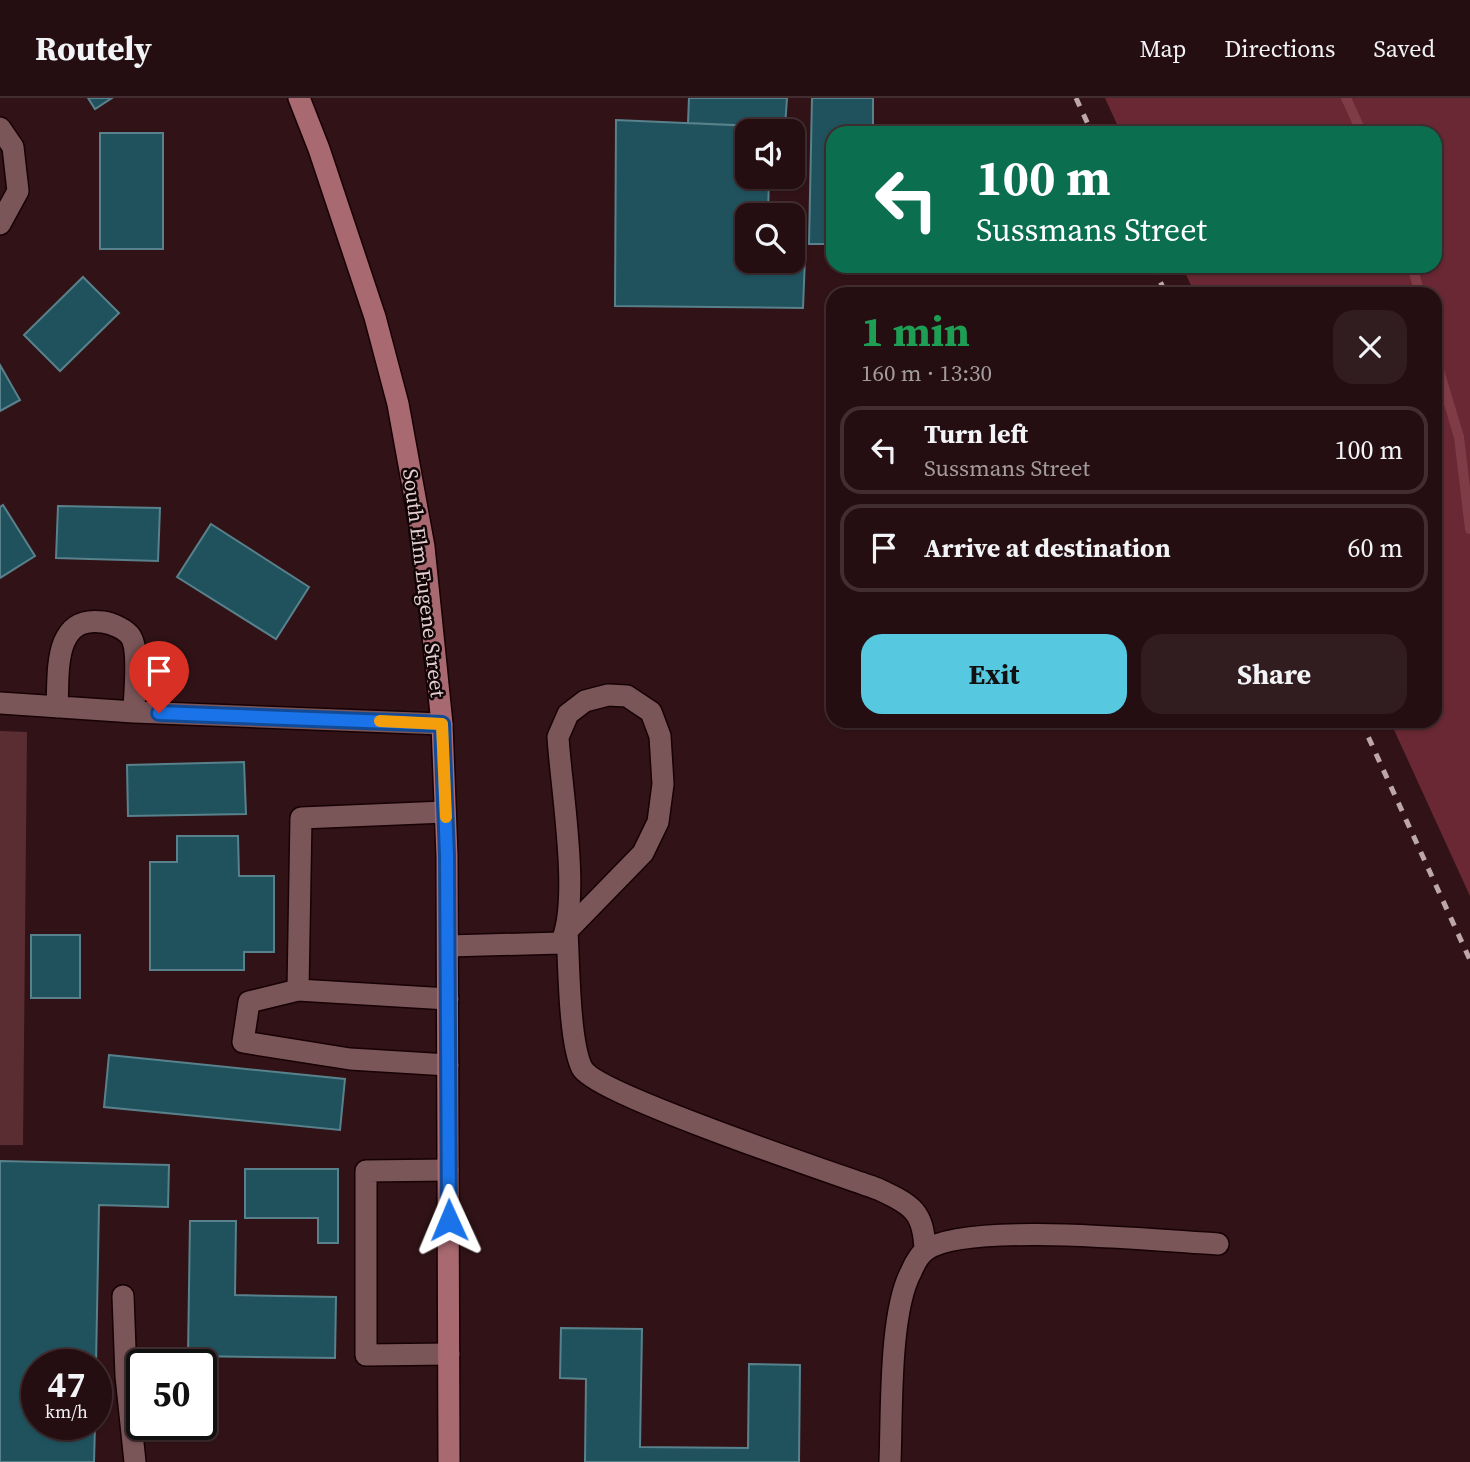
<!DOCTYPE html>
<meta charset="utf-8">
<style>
:root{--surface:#250e11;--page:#311c1f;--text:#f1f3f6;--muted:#a39c9f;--line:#422e31;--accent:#56c9e1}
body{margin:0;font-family:"Source Serif 4",serif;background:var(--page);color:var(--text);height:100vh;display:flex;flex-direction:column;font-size:26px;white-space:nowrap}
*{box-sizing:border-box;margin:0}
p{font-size:23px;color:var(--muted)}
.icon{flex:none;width:38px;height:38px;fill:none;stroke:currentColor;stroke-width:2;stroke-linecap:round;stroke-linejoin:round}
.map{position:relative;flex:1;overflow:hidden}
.side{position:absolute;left:826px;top:189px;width:616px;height:441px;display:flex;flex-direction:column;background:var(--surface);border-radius:21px;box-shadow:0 2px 5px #0004,0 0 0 2px var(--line)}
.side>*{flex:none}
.top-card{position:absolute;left:826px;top:28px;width:616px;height:147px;border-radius:21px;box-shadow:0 2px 5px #0004,0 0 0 2px var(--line);background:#0b6e4f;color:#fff;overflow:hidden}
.tools{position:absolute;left:735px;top:21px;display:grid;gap:14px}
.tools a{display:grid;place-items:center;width:70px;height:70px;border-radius:14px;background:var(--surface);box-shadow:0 2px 5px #0004,0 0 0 2px var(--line);font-size:35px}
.speed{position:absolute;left:21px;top:1251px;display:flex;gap:14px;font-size:35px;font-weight:700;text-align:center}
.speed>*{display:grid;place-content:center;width:91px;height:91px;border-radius:50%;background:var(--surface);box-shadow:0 2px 5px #0004,0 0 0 2px var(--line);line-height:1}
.speed small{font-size:18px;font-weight:400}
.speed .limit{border:4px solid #111;border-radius:10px;background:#fff;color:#111}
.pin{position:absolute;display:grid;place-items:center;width:60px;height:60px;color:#fff;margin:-72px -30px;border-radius:50% 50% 50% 0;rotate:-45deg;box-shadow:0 0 7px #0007}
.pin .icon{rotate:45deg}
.me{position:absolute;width:77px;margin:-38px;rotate:359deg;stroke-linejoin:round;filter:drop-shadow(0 0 5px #0008)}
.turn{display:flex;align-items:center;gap:24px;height:147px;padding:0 35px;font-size:32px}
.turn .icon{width:91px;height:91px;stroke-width:2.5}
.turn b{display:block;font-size:49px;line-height:60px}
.round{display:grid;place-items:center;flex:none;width:74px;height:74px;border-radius:21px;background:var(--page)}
.summary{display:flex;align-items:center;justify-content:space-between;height:119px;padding:0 35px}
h1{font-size:42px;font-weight:700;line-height:52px;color:#1e9e55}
.action{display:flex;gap:14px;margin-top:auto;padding:14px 35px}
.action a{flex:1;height:80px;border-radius:21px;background:var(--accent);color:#111;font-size:28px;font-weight:700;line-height:80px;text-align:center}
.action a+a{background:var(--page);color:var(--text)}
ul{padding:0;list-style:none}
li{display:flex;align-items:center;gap:21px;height:88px;margin:0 14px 10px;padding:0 21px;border:4px solid var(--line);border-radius:21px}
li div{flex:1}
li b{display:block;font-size:26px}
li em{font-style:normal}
header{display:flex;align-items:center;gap:42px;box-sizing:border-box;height:98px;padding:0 35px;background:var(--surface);border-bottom:2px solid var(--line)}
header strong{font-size:33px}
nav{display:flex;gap:38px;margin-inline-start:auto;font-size:24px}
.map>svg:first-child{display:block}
.green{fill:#5a2d33}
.forest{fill:#692833}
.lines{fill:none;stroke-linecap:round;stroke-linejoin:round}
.stream{stroke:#7f3c46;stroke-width:10}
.building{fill:#20525d;stroke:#58818b;stroke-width:2}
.minor-casing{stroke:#170104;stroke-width:24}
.major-casing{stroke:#170104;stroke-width:24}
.minor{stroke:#7a5659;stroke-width:21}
.major{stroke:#a86970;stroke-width:21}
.rail{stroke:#bda7a8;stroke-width:5;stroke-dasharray:9 9;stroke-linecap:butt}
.route-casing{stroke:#114b97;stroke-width:18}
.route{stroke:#1a73e8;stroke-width:12}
.slow{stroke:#f59e0b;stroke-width:12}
.labels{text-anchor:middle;stroke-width:5;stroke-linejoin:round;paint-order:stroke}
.street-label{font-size:21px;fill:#e4cfd0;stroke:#100406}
</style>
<header>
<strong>Routely</strong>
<nav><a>Map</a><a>Directions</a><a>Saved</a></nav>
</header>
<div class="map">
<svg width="1470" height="1364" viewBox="0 0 1470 1364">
<rect width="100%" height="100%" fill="#311317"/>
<path class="green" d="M0,633l27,1 -4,413h-23z"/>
<path class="forest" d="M1105,0h365v798l-80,-175h45v-427h-240l-13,-28h253v-133h-314z"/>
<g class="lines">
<path class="stream" d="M1346,0l16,35
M1412,168l8,28
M1435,259l24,80 11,92"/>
</g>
<path class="building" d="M88,0h24l-17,11z
M689,0h98l-2,29 -97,-4z
M812,0h61v35h-40v111h-24z
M616,22l137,6v5h-6v46h22l-1,38h-21v46h46v-3h12l-2,50 -188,-2z
M100,35h63v116h-63z
M83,179l36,36 -59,58 -36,-36z
M0,267l20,35 -20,11z
M3,407l32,51 -35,22v-71z
M58,408l102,2 -2,53 -102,-3z
M211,426l98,63 -33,52 -99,-62z
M244,664l2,52 -118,2 -1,-51z
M177,738h61l1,40h35v76h-30v18h-94v-108h27z
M31,837h49v63h-49z
M109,957l236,24 -5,51 -236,-23z
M0,1063l169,4 -1,42 -69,-2 -3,160h-59v59h58l-1,38h-94z
M245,1071h93v74h-20v-25h-73z
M190,1123h46l-1,74 101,2 -1,61 -147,-2z
M561,1230l81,1 -2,118 108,1 1,-84 51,1 -1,97h-214l1,-83 -26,-1z"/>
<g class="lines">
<defs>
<path id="minor" d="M0,30l13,19 5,44 -18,33
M0,605l134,9 308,12
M57,609c2,-33 -5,-92 46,-85 8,1 23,7 28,15 9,15 3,56 3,75
M445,714l-144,6 -3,172 150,9
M448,848l113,-3c20,-42 0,-155 -3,-206l10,-23 17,-13 23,-6 19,1 24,16 9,24 3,48 -5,38 -15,31 -76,78c2,33 2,111 15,137 14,26 254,106 296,121 34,16 46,22 47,62
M298,892l-49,12 -6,40 107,17 98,6
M448,1072l-82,1v184l83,-1
M123,1198l3,80 9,86
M890,1364c2,-49 -1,-149 21,-190 3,-7 9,-18 15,-22 41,-29 235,-9 292,-6"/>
<path id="major" d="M299,0l20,51 56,168 23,87 26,143 18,177 5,132 2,606"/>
</defs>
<use href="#minor" class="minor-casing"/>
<use href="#major" class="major-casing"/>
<use href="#minor" class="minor"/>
<use href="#major" class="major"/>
<path class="rail" d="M1076,0l16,35
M1153,168l13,28
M1361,623l109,239"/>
</g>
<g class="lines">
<defs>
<path id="route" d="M159,615l283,11 5,132 2,364"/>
</defs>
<use href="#route" class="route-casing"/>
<use href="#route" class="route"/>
<path class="slow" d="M380,623l62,3 4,93"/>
</g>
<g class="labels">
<g class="street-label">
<text transform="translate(424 485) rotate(83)" y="7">South Elm Eugene Street</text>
</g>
</g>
</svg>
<div class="tools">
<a><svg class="icon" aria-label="sound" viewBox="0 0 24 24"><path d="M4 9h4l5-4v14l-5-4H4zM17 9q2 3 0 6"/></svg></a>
<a><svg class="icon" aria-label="search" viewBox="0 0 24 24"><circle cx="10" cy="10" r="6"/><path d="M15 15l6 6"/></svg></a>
</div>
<div class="speed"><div>47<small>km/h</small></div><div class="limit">50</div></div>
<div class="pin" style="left:159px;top:615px;background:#d93025"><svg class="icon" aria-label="arrive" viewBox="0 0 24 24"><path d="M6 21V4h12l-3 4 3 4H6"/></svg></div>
<svg class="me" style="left:449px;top:1122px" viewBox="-20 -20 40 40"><path d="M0-17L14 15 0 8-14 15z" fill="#1a73e8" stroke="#fff" stroke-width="4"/></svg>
<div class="top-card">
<div class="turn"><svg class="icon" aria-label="left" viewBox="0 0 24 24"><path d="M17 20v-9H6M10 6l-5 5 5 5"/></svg><div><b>100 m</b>Sussmans Street</div></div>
</div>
<section class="side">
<div class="summary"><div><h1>1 min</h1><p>160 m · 13:30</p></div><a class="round"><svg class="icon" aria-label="close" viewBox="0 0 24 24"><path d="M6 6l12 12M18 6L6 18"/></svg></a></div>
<ul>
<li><svg class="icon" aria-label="left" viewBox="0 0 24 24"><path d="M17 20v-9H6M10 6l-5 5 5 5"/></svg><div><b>Turn left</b><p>Sussmans Street</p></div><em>100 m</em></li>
<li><svg class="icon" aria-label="arrive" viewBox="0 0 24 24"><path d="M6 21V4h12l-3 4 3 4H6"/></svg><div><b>Arrive at destination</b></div><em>60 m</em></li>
</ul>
<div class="action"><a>Exit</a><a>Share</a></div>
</section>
</div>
